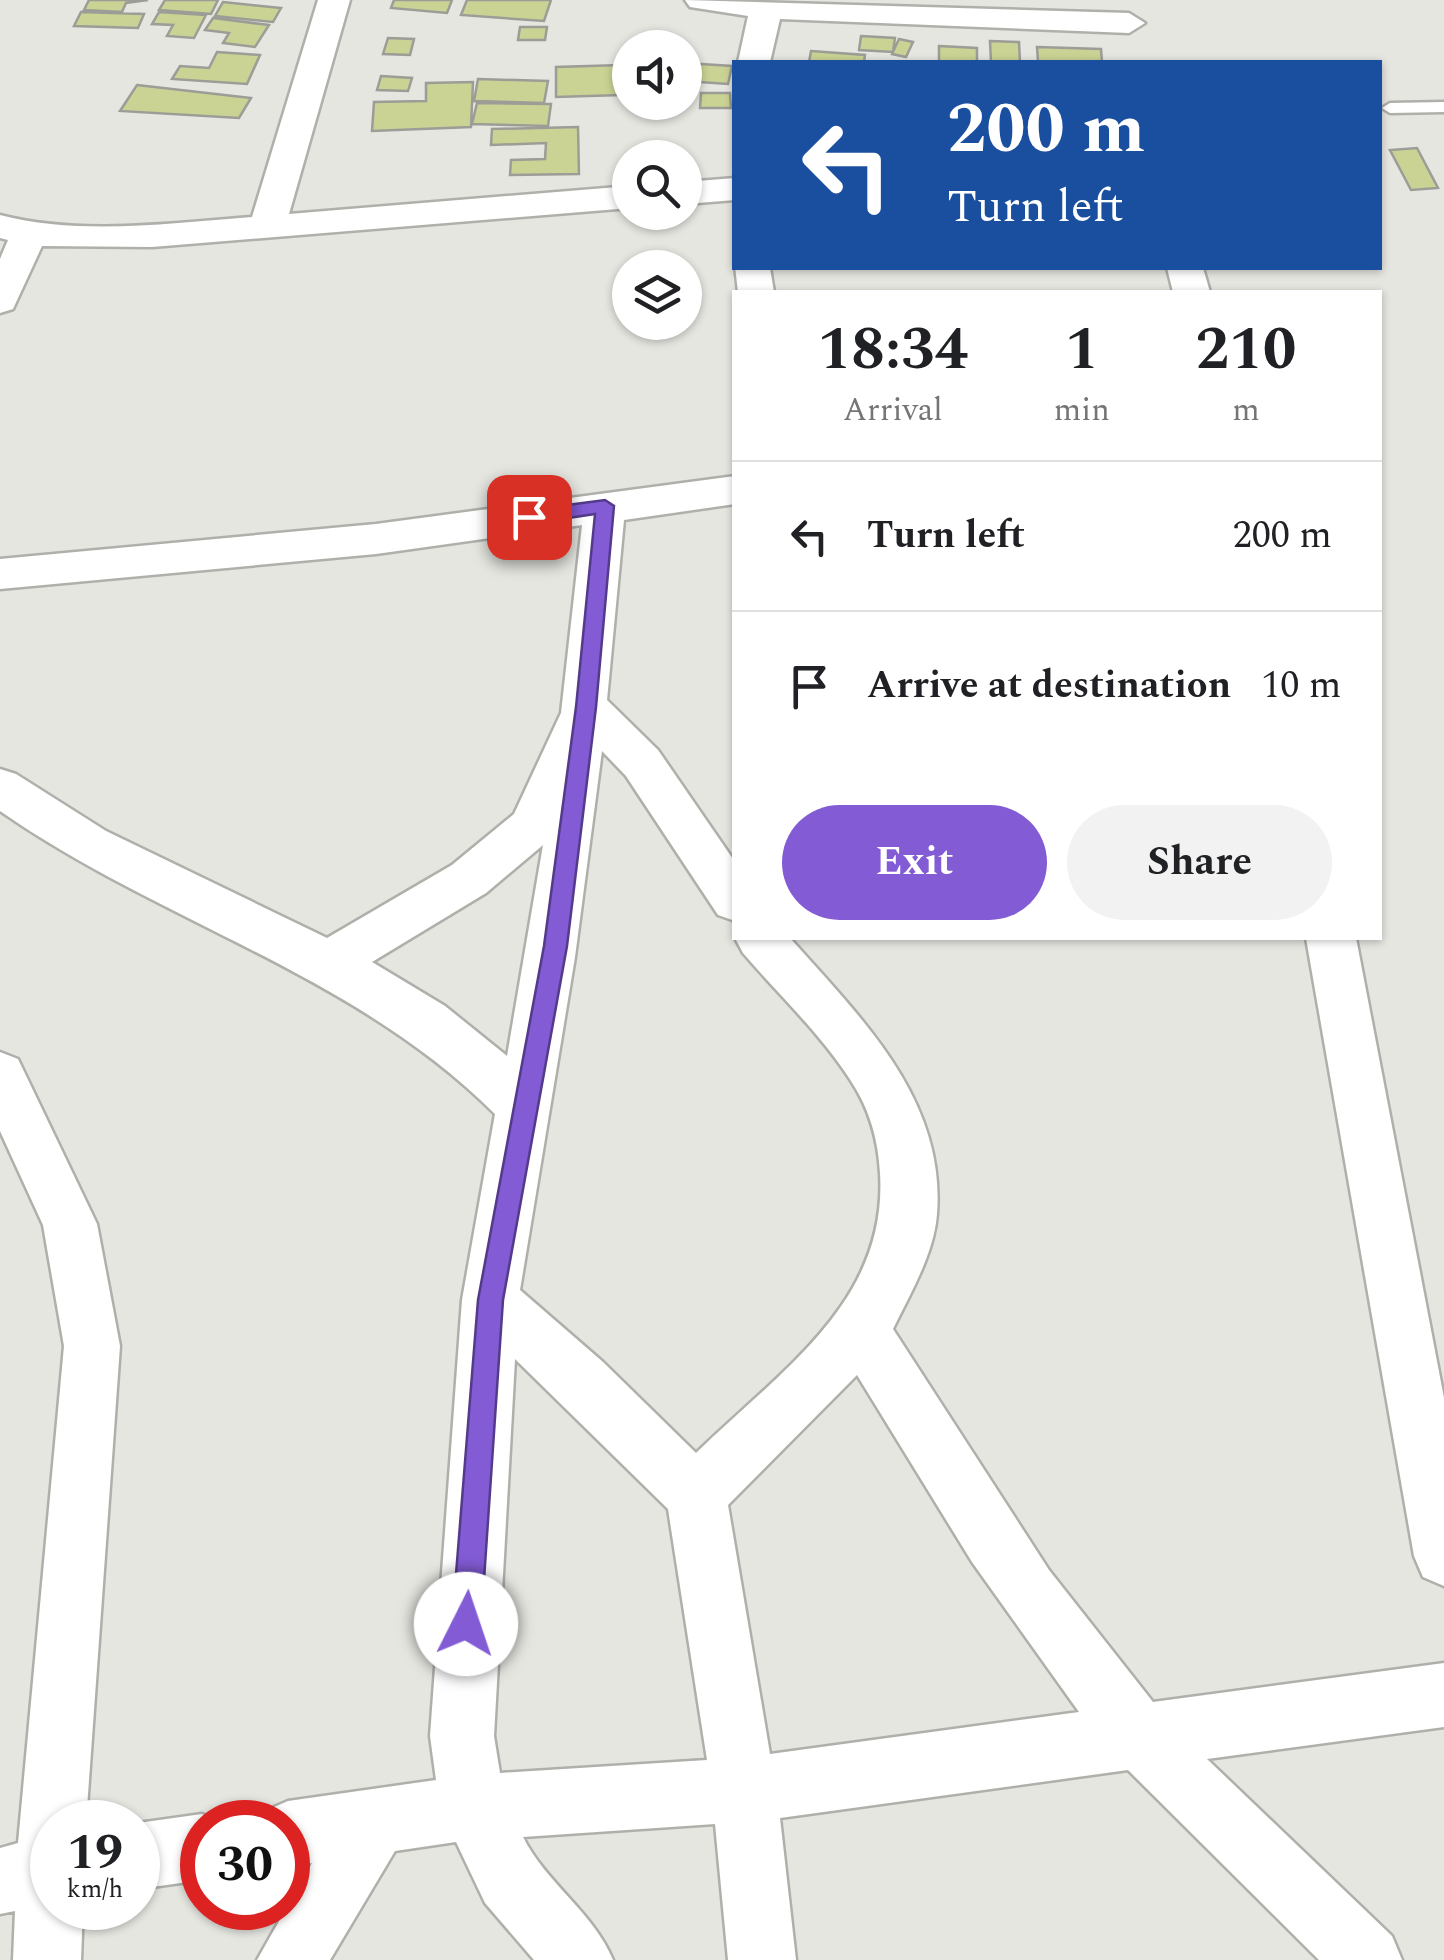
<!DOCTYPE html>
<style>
:root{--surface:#fff;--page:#f2f2f2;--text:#202124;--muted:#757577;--line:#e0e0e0;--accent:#825bd5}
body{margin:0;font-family:Spectral,serif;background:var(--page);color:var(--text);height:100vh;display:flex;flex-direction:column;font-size:38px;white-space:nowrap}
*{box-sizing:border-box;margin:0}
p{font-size:32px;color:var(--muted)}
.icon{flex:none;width:55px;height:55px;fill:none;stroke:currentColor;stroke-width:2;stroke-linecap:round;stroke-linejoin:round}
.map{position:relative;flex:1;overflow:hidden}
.drawer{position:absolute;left:732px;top:290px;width:650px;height:650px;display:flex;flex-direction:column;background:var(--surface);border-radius:0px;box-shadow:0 2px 8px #0004}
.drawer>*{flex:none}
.guide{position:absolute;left:732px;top:60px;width:650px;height:210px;border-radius:0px;box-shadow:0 2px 8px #0004;background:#1a4fa0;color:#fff;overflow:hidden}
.buttons{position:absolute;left:612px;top:30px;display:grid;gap:20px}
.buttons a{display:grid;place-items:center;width:90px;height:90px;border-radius:50%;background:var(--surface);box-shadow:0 2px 8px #0004;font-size:50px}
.speed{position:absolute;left:30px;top:1800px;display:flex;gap:20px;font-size:50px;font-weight:700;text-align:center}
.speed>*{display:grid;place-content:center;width:130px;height:130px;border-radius:50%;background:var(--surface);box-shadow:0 2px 8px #0004;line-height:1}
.speed small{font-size:25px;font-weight:400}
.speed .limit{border:15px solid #d22;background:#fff;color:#111}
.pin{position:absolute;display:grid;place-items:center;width:85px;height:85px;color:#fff;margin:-42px;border-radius:20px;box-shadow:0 5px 15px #0006}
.me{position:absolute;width:110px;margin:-55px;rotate:4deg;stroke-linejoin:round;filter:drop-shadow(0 0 8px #0008)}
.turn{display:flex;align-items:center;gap:35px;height:210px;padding:0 50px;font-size:45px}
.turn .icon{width:130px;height:130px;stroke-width:2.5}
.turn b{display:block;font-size:70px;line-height:85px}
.eta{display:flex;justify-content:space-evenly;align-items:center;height:170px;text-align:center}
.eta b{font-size:60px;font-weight:700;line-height:70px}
.button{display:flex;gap:20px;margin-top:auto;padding:20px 50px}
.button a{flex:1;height:115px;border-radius:60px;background:var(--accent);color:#fff;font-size:40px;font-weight:700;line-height:115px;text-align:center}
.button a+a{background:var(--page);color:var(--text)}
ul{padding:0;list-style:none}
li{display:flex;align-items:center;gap:30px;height:150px;padding:0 50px;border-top:2px solid var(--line)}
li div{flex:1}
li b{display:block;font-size:38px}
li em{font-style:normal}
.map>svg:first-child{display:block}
.building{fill:#cad393;stroke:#9c9d97;stroke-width:2.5}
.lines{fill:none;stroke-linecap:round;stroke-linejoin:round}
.lane-casing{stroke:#afb0aa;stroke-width:5}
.street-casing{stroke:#afb0aa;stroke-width:5}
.lane{fill:#fff;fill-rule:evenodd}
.street{fill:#fff;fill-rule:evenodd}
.route{fill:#825bd5;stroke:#543b8a;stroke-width:2.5}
</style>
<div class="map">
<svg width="1444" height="1960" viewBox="0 0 1444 1960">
<rect width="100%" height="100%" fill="#e5e6e0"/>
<path class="building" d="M89,0h59l-22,3 -4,9 -38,-2z
M165,0h53l-7,14 -52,-4z
M394,0h58l-5,13 -56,-5z
M467,0h84l-7,21 -83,-6z
M223,2l58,6 -8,14 -58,-6z
M81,12l63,2 -6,14 -64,-2z
M159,12l47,3 -12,23 -27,-2 6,-11 -21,-1z
M213,18l56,7 -14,22 -32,-4 6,-10 -24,-3z
M520,27h27l-2,13h-27z
M861,36l34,2 -2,14 -34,-2z
M388,38l26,1 -4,16 -27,-1z
M899,39l14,3 -7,15 -14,-3z
M990,41l29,1 1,20h-29z
M939,46l38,2v14h-38z
M1037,47l64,2 1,13h-64z
M811,51l54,4 -1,7h-55z
M217,52l43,3 -13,29 -75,-5 8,-13 29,2z
M685,63l47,3 -4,18 -43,-3z
M621,65l1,30 -66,2v-30z
M381,76l31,2 -4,13 -31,-1z
M478,79l70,2 -4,22 -70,-2z
M473,82l-2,45 -99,4 2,-29 52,-1v-18z
M137,85l114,13 -12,20 -119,-7z
M701,93h29l1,15h-31z
M477,103l74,1 -3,22 -76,-2z
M578,127l1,47 -69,1 1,-15 34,-1 1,-16 -55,2 1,-16z
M1417,148l21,40 -27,2 -21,-40z"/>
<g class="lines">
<defs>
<path id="lane" d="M1444,102v10l-54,1 -8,-5 8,-5z"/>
<path id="street" d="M318,0h32l-61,214 341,-28v22l-478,39 -110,-1 -29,63 -13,4v-54l8,-19 -8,-2v-23c81,21 170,8 252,2z
M685,0l444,13 16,10 -16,10 -349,-14 -10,43h-32l10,-46 -58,-9z
M735,178v22l-50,4v-22z
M735,266l35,2 4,24h-36z
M1167,268h36l7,24h-37z
M735,476v28l-111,16 -17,180 51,50 77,112v59l-17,-6 -92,-139 -24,-25 -27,206 -55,333 83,72 93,91c84,-82 192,-151 184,-280 -2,-34 -10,-63 -29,-92 -29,-46 -73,-87 -108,-128l-8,-15h55c70,79 156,161 147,276 -3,40 -27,80 -44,115l156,241 104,132 291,-39v64l-237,32 185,177 10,24h-83l-191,-190 -348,48 16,142h-68l-13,-136 -192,13c23,46 70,75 90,123h-79l-49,-57 -29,-61 -61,9 -65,109h-73l55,-97 -24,4v-45h-28l5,-11 23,-10 148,-21 -6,-44 32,-436 33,-186c-141,-141 -334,-191 -495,-303v-42l16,5 90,57 221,107 125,-73 62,-51 47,-101 21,-188 -206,29 -376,35v-30l376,-35zM543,845l-36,211 -62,-50 -73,-44 114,-69zM515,1359l153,150 39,251 -207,13 -6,-37zM857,1375l115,187 107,150 -309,42 -42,-249z
M1306,938h50l88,460v188l-21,-9 -9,-21z
M0,1052l18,7 79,165 23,122 -34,476h-34v86h31l-2,52h-68l2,-49 -15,3v-66l18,-5 46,-497 -21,-121 -43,-94z
M202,1814l21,8h-21v58l-64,9v-66z"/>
</defs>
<use href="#lane" class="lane-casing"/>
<use href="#street" class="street-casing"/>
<use href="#lane" class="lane"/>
<use href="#street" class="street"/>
</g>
<path class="route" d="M605,500l9,6 -18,201 -29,239 -64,354 -22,324 -5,10 -10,4 -9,-4 -5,-10 26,-324 66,-354 32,-239 19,-193 -66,10 -10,-7 10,-7z"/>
</svg>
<div class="buttons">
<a><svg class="icon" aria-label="sound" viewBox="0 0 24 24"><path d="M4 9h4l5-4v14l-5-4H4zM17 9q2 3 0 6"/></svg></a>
<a><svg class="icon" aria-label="search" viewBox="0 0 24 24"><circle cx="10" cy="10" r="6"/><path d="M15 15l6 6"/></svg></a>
<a><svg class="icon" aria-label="layers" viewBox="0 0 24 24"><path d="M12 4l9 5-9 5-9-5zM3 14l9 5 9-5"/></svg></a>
</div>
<div class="speed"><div>19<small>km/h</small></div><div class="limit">30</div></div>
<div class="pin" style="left:529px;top:517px;background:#d93025"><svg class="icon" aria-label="arrive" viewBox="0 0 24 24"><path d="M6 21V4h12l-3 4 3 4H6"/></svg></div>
<svg class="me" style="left:466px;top:1624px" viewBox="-20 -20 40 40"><circle r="19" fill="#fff"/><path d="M0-13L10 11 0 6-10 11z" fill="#825bd5"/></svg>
<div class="guide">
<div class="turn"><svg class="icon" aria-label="left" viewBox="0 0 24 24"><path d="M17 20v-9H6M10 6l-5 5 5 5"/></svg><div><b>200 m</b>Turn left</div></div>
</div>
<section class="drawer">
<div class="eta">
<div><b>18:34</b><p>Arrival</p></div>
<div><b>1</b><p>min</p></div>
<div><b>210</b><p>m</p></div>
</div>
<ul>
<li><svg class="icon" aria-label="left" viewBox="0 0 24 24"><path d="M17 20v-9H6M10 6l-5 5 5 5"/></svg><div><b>Turn left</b></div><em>200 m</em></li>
<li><svg class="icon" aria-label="arrive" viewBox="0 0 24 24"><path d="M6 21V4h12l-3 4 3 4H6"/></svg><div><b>Arrive at destination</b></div><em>10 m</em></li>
</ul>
<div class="button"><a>Exit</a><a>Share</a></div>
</section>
</div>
